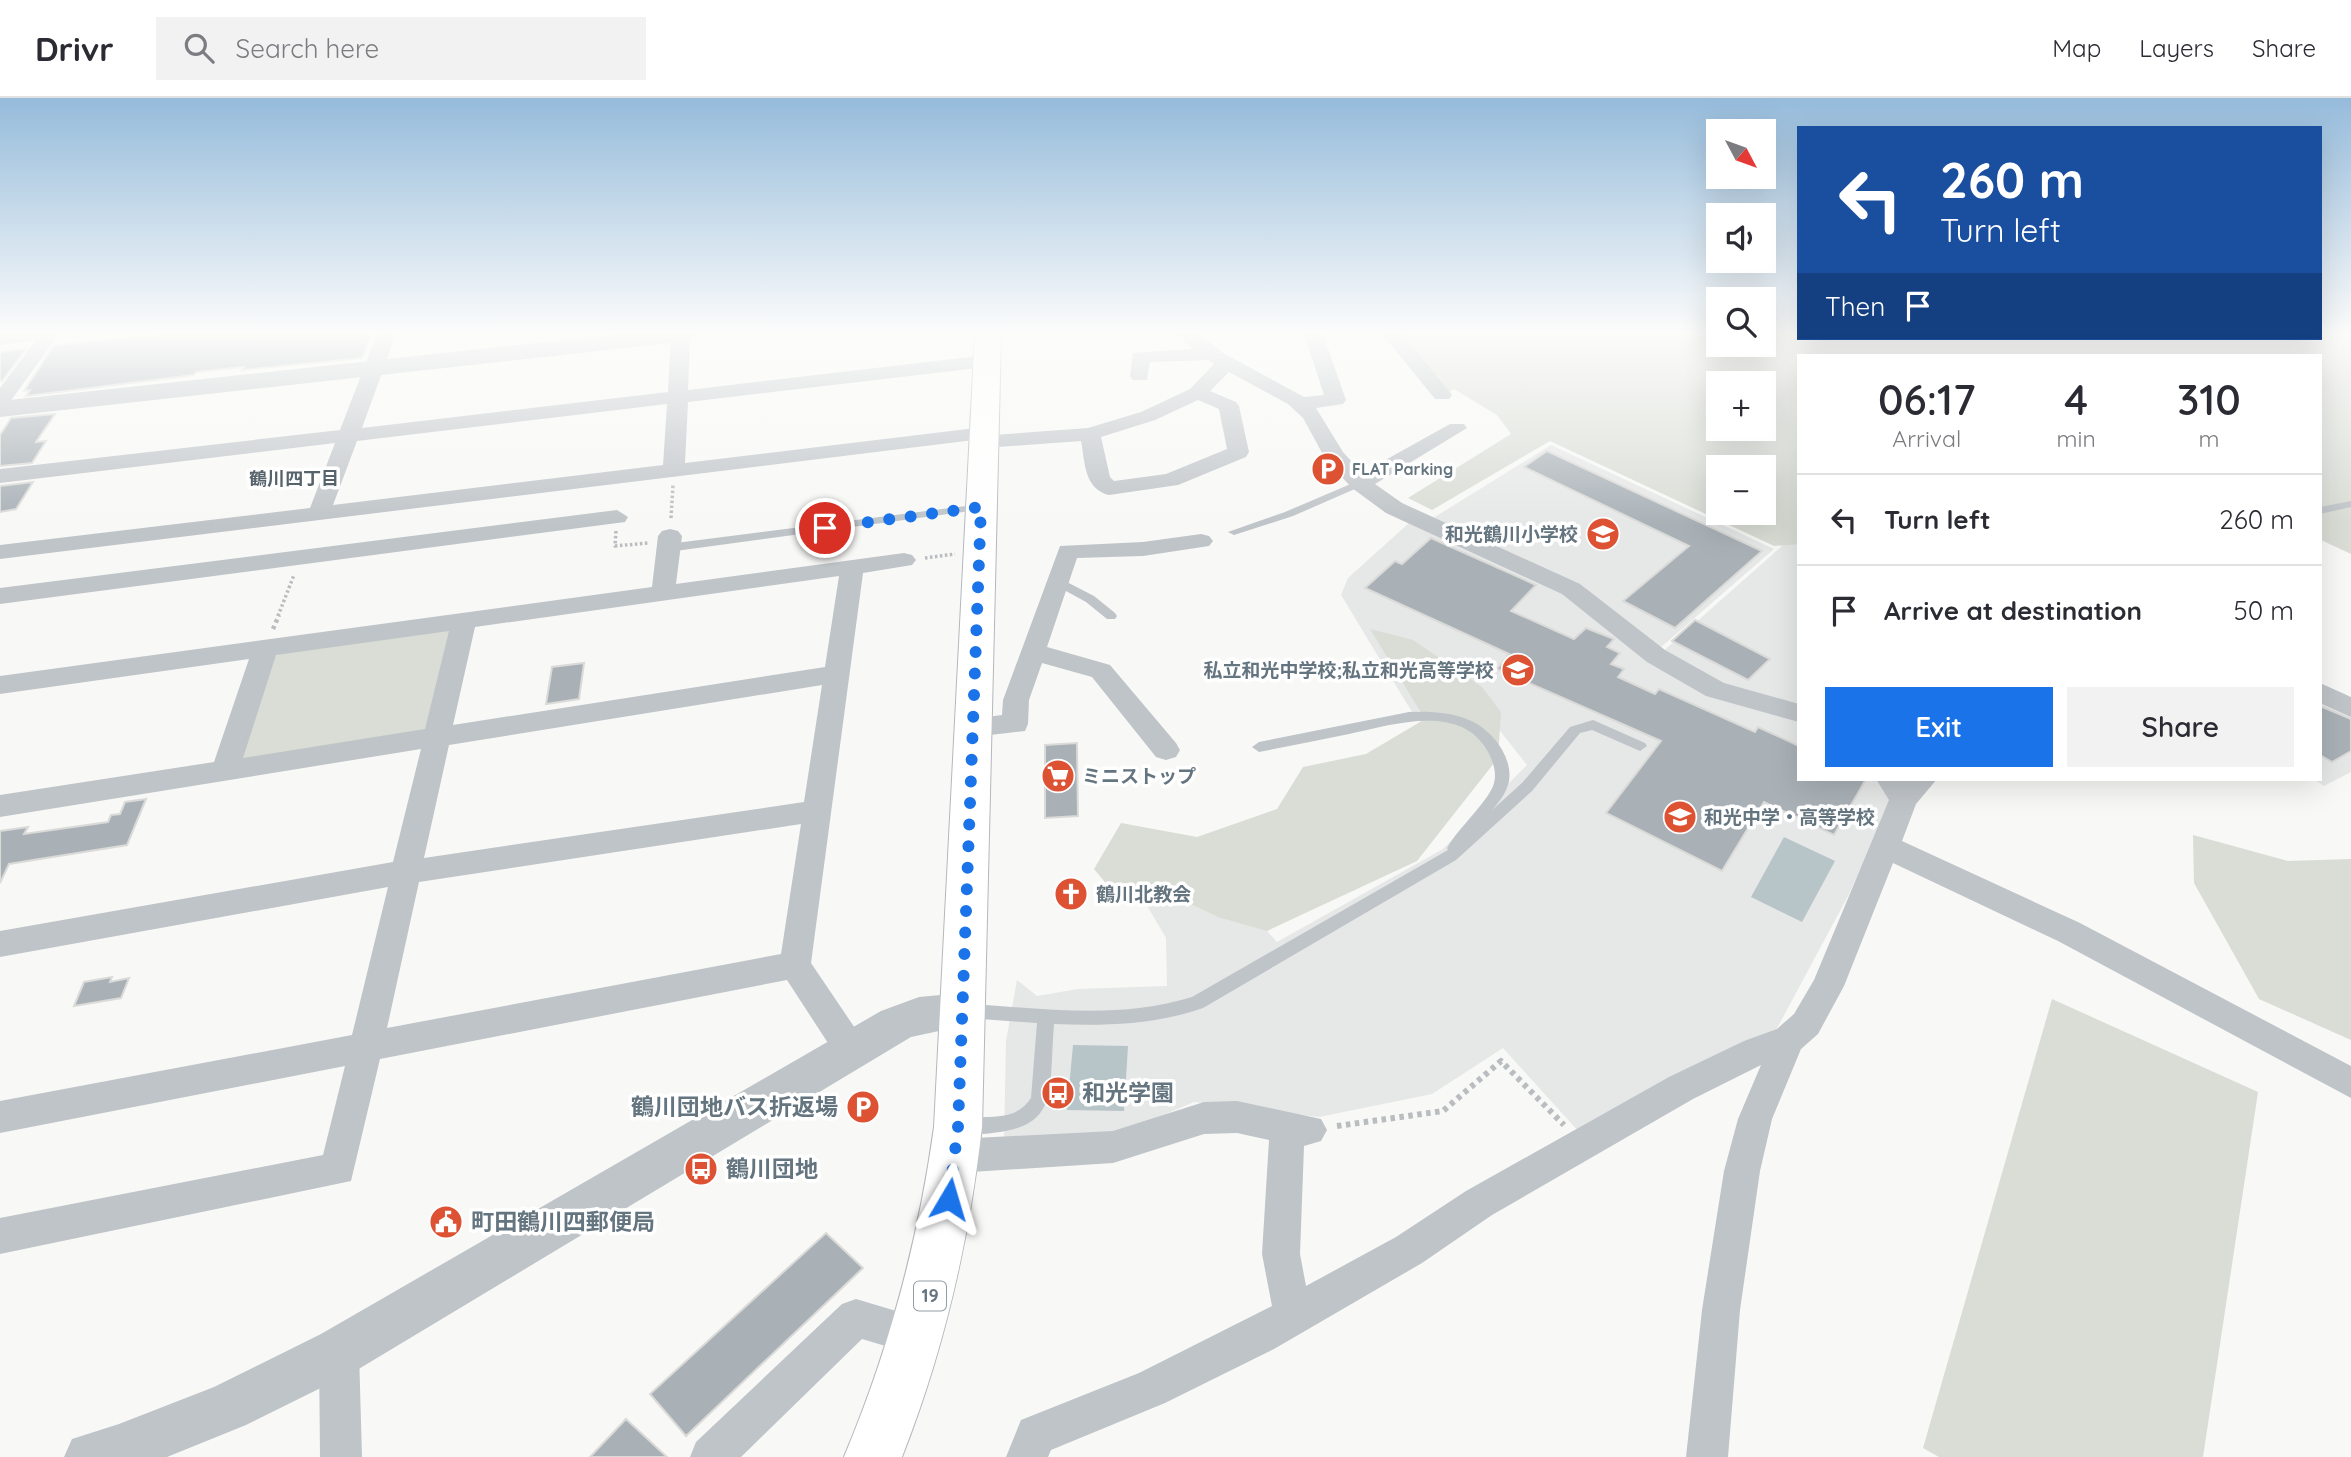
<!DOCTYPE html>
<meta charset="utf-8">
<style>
:root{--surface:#fff;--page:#f2f2f3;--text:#2b2b33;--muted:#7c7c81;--line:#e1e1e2;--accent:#1a73e8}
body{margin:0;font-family:Quicksand,"Noto Sans JP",sans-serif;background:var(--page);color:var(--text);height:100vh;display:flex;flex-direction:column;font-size:26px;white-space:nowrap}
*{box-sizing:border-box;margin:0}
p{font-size:23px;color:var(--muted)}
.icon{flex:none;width:38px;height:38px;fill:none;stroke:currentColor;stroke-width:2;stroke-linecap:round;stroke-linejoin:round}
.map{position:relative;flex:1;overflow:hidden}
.sheet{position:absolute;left:1797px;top:256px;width:525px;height:427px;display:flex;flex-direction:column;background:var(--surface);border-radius:0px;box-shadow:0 7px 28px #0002}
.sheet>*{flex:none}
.hud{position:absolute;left:1797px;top:28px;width:525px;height:214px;border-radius:0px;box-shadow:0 7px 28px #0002;background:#1a4fa0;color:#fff;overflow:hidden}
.needle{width:46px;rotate:131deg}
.buttons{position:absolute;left:1706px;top:21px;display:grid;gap:14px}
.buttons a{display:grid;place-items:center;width:70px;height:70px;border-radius:0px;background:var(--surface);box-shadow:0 7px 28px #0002;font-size:35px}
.pin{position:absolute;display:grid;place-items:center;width:60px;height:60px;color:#fff;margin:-30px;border:4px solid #fff;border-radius:50%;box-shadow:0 2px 7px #0007}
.me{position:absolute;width:77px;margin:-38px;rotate:7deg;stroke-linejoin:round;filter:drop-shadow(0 0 5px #0008)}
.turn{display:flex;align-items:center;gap:24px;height:147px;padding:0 28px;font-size:32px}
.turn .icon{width:91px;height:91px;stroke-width:2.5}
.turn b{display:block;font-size:49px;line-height:60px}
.then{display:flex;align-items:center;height:66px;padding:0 28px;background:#0003;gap:14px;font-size:26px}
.eta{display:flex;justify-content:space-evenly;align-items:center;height:119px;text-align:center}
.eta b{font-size:42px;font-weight:600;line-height:49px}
.button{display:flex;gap:14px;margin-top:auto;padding:14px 28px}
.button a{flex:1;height:80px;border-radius:0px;background:var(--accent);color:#fff;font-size:28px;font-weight:600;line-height:80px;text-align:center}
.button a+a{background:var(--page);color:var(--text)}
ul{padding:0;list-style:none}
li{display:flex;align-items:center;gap:21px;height:91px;padding:0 28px;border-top:2px solid var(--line)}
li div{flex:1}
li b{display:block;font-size:26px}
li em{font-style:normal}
header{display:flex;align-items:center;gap:42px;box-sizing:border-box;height:98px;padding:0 35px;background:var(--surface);border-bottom:2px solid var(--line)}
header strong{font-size:33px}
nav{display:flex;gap:38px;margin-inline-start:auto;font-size:24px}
.search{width:490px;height:63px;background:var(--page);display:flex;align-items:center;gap:18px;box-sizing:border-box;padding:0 24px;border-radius:0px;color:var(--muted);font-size:26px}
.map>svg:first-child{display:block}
.built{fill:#e6e7e7}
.green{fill:#d9ddd5;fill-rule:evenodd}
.water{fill:#b8c5c8}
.building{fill:#a9b1b7;stroke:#dadad8;stroke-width:2}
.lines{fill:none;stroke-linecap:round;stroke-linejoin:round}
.primary-casing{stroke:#b3b8bc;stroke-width:2}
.path-far2{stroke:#babdc0;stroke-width:3.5;stroke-dasharray:2.5 2.5;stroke-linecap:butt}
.path-far1{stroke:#babdc0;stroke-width:4.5;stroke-dasharray:3.5 3.5;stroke-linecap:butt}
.path{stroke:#babdc0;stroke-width:6;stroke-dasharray:4.5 4.5;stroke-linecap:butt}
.service{fill:#bfc4c8;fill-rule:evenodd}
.minor{fill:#bfc4c8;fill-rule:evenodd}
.tertiary{fill:#bfc4c8;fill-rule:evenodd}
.primary{fill:#fff;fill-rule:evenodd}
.route{stroke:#1a73e8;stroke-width:12;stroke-dasharray:0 21.6}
.labels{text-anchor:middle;stroke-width:7;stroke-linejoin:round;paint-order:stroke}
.far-poi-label{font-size:16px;font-weight:bold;fill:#657580;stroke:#fff;text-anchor:start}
.far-neighbourhood-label{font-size:18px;font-weight:bold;fill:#56636b;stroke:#fff}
.shield{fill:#fff;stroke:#939ea6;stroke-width:2}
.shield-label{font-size:18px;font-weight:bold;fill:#657580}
.poi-label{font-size:19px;font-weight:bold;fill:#657580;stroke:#fff;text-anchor:start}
.near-poi-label{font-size:23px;font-weight:bold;fill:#657580;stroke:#fff;text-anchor:start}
</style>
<header>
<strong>Drivr</strong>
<div class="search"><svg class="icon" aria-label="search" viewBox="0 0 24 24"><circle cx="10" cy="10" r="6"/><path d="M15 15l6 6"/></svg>Search here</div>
<nav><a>Map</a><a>Layers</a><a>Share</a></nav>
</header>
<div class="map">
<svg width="2351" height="1359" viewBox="0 0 2351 1359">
<rect width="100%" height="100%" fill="#f8f8f6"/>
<path class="built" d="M1551,347l223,104 -114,99 -230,-128z
M1409,425l155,70 87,69 139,-123 9,-1v241h107l-7,7 -51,110 -74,138 -194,99 -77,-85 -71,46 -113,23 -125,-15 -85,36 -105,3 2,-100 11,-61 20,16 41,-7 89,-3 -1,-48 -27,-46 47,-20 41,14 50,56 166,-93 84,-84 -46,-58 -69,5 -71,-117 7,-17z
M2321,596l30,16v62l-27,14 -11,-7h7z"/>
<path class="green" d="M1385,236h333v11h46v-11h35v4h521l1,-4h30v220l-30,-14 -1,-185h-521v189l-25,2 -224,-105 -118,69 -24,-12 103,-64 -14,-19 -43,-26 -12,6zM1718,285h46v46h-46zM1718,369h46v46h-46z
M448,531l8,3 -32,102 -180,26 -6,-6 37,-98 10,-7z
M1370,531l43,11 69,47 19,25 -3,46 -81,103 -150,70 -49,-14 -69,-33 -35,9 -20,-24 27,-46 76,14 80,-28 26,-42 63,-13 59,-35z
M2193,737l95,26 63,-2v181l-92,-41 -65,-116z
M2052,901l206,93 -55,365h-264l-16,-9z"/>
<path class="water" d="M1784,739l51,24 -33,61 -51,-25z
M1073,947l55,1 -4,65 -57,-1z"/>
<path class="building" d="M166,236h206l-10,24 -120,12 2,-3 -48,5 -2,3 -168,21 4,-6 -6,1 30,-46z
M26,251l-24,32h-2v-29z
M55,316l-19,28 10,-1 -14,22 -32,3v-31l11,-17z
M1547,353l215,100 -87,77 -52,-27 66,-55 -165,-79z
M33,384l-17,27 -16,3v-26z
M1431,440l105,47 -25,26 63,28 12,-11 28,11 -7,8 13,6 -9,11 13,5 -6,8 37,17 4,-5 96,43 3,-5 41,19v33h67l-32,56 -70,-33 -42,69 -116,-58 55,-72 -164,-72 12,-15 -144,-66 30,-27 7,3z
M1695,522l75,39 -22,21 -76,-39z
M584,565l-5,36 -33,5 6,-37z
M2320,608l31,13v32l-19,11 -12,-7z
M1077,645l1,73 -33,2v-73z
M146,701l-19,46 -118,19 -9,19v-52l28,-4 -4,7 84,-12 3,-7 9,-1 5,-12z
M112,879l-2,5 19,-4 -8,20 -47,8 10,-24z
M826,1135l37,35 -177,168 -36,-42z
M626,1321l41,38h-77z"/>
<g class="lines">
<defs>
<path id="primary" d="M975,236h26l-19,793c-13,115 -38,223 -80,330h-58c45,-107 74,-215 90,-330z"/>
</defs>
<use href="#primary" class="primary-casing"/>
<path class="path-far2" d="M671,420l2,-33
M616,433l-1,15 33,-3
M925,460l30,-4
M278,518l16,-41"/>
<path class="path-far1" d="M273,531l6,-14"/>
<path class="path" d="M1337,1028l106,-15 58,-50 63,64"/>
<path class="service" d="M1360,382l6,3 -2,2 -71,31 -59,19 -6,-3 57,-20z
M2351,403v6l-31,7v-7z
M981,406l4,1v4l-317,43 -6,-4 6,-4z
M1059,480l35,18 21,17 2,3 -2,3h-8l-21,-17 -31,-17 -2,-3 2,-3z
M1409,614c20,-1 41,0 60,8 22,9 44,36 40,61 -2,11 -10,21 -17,29l30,-27 48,-56 23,-7 52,23 2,3 -7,5 -48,-21 -12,3 -48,58 -76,69 -253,148c-49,17 -98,18 -149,16 -6,80 7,108 -89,111l-6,-2 -3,-6 3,-6c24,-9 55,4 72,-23l6,-75 -70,-5 -6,-2 -2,-5 2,-5 6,-2c76,4 151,16 225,-7l256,-147 -1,-2c11,-20 43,-48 47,-65 3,-10 -1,-22 -6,-31 -27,-50 -96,-27 -139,-18 -30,6 -60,12 -90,18l-7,-5 7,-5z"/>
<path class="minor" d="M0,236h59l-52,72 -7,2v-20l36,-48 -36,5z
M377,236h19l-34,94 306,-36 3,-58h19l-2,56 299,-35 10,6 -10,6 -299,35 -3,61 299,-36 7,2 2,6 95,-7 53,-16 49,-23 24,-25 -6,-4 -58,2 -3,18h-14l-3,-4 3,-23 60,-4 -17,-15h22l27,20 79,43 20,-2 -20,-61h19l23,66 -3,4 -27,4 27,44 19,21 88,-49h14l3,4 -92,56 27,19 178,81 85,66 59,33 75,21v18l-93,-26 -59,-34 -85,-68 -176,-81 -34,-25 -26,-28 -23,-42 -15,-14 -59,-32 -19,19 26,11 3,4 10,46 -3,5 -68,28 -69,10c-25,-6 -24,-33 -28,-54l-97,7 -7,-2 -3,-6 -974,119v-14l310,-37 25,-65 -335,40v-14l340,-39zM1198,302l21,9 8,40 -61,25 -52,7 -4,-4 -9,-40 54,-17zM667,306l-4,61 -330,40 24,-64z
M1382,236h20l47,57 3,4 -3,4h-14z
M617,412l11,7 -3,5 -625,82v-16z
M670,431l8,2 4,5 -6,48 228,-31 8,2 4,5 -4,5 -49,8 -52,390 52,77 5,10 -5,10 -12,5 -12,-5 -52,-80 -407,79 -29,122 -351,73v-36l323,-63 22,-89 -345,67v-32l352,-66 36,-148 -388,70v-26l393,-69 28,-113 -421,68v-22l214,-33 35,-103 -249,35v-18l652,-89 6,-51 4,-5zM839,478l-14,91 -372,58 22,-98zM449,533l-24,98 -182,29 33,-103zM822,587l-18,117 -380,56 25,-113zM801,726l-20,130 -394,74 32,-146z
M1201,436l8,2 4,5 -4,5 -66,10 -66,2 -30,89 63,18 66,78 4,7 -4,7 -10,3 -10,-3 -64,-80 -50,-14 -13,37 -1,24 -3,7 -52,6 -10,-3 -3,-7 3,-7 39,-5 1,-15 57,-154 83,-4z
M2320,585l31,14v20l-31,-14z
M1876,681h61l-21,25 -14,37 178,82 271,143v32l-293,-157 -165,-78 -49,123 -26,48 -17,15 -29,70 -12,52 -20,139 -12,147h-42l16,-147 22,-139 14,-52 23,-54 -68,34 -201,116 -70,48 -148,86 -109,54 -114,47 -3,7h-42l15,-37 118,-47 133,-67 -10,-52 7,-114 -32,-7 -33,1 -91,29 -158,10 -13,-5 -5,-12 5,-12 13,-5 158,-8 91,-29 33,-1 84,18 6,11 -6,11 -17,5 -4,108 6,32 90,-49 70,-46 203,-114 75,-36 33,-12 17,-15 20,-34 75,-180z
M856,1201l77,23 6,14 -6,14 -14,6 -57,-17 -121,118h-51l6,-15 146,-138z
M339,1234l14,6 6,14 3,105h-42l-1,-105 6,-14z"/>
<path class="tertiary" d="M619,236h82l-12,7 -689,76v-16z
M962,895l14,6 6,12 -6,12 -65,14 -554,333 -111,55 -79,32h-103l8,-18 47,-15 95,-37 107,-53 560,-323 38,-14z"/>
<use href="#primary" class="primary"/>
</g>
<linearGradient id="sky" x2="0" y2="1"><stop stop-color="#95bbdb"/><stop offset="0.55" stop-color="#fcfcfb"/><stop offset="1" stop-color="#fcfcfb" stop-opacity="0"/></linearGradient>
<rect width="2351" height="427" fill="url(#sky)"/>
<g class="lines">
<path class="route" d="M825,430l156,-21 -23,620 -9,72"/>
</g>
<defs>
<symbol id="parking-disc" viewBox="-11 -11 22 22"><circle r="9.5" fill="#dc5233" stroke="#fff"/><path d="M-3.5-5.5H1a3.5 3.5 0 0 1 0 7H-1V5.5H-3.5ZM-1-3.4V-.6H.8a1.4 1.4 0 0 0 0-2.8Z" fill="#fff"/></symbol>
<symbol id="school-disc" viewBox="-11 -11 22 22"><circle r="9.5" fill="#dc5233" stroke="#fff"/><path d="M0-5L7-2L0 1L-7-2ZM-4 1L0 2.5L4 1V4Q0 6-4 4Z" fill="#fff"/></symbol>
<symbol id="supermarket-disc" viewBox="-11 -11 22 22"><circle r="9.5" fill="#dc5233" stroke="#fff"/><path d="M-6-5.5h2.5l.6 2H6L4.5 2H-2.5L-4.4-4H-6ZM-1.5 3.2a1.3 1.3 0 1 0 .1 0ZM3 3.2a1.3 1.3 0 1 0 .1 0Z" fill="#fff"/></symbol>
<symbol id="church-disc" viewBox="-11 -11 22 22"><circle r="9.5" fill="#dc5233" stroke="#fff"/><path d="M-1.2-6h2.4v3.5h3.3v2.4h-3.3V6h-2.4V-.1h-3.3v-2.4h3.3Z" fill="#fff"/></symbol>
<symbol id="bus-disc" viewBox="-11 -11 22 22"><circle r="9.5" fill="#dc5233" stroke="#fff"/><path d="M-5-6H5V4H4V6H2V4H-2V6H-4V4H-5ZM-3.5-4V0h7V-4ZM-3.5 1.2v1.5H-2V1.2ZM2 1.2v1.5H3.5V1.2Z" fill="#fff"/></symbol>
<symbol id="civic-disc" viewBox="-11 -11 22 22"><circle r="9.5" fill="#dc5233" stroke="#fff"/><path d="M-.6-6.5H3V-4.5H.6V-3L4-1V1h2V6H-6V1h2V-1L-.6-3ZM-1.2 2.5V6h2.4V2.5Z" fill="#fff"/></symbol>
</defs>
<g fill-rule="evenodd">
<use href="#parking-disc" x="1309" y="352" width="38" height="38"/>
<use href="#school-disc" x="1584" y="417" width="38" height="38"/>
<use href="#school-disc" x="1499" y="553" width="38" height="38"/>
<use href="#supermarket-disc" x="1039" y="659" width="38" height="38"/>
<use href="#school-disc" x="1661" y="700" width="38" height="38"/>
<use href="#church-disc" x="1052" y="777" width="38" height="38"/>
<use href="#bus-disc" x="1039" y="976" width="38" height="38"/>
<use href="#parking-disc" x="844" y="990" width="38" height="38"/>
<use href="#bus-disc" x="682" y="1052" width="38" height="38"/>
<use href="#civic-disc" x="427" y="1105" width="38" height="38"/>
</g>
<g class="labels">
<g class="far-poi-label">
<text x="1352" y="377">FLAT Parking</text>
</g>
<g class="far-neighbourhood-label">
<text x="294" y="387">鶴川四丁目</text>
</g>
<rect class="shield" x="914" y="1183.5" width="32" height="29" rx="5"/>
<g class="shield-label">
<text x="930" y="1204">19</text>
</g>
<g class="poi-label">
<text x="1578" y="443" text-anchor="end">和光鶴川小学校</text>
<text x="1494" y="579" text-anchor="end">私立和光中学校;私立和光高等学校</text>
<text x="1082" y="685">ミニストップ</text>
<text x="1704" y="726">和光中学・高等学校</text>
<text x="1096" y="803">鶴川北教会</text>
</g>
<g class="near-poi-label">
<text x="1082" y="1003">和光学園</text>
<text x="838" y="1017" text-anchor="end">鶴川団地バス折返場</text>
<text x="726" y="1079">鶴川団地</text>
<text x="471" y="1132">町田鶴川四郵便局</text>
</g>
</g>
</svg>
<div class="buttons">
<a><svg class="needle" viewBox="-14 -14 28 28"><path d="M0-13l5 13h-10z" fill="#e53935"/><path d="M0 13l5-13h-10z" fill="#7c7c81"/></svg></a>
<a><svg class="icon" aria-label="sound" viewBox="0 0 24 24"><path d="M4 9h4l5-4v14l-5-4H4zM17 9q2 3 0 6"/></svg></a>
<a><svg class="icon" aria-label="search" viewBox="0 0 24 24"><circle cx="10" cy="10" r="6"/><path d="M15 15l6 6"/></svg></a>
<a>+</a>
<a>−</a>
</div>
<div class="pin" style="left:825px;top:430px;background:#d93025"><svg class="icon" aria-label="arrive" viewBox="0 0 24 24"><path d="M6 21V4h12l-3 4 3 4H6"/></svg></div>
<svg class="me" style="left:949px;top:1101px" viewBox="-20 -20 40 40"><path d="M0-17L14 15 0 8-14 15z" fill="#1a73e8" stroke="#fff" stroke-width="4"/></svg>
<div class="hud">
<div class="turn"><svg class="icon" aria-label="left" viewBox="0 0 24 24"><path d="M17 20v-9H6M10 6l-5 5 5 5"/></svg><div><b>260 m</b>Turn left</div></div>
<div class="then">Then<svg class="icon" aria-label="arrive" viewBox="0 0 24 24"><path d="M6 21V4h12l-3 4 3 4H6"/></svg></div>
</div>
<section class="sheet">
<div class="eta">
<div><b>06:17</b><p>Arrival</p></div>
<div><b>4</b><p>min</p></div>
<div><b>310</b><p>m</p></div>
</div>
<ul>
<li><svg class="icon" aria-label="left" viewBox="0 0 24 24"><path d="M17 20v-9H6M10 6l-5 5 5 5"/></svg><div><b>Turn left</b></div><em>260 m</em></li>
<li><svg class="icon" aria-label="arrive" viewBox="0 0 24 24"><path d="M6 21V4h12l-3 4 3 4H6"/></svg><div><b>Arrive at destination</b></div><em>50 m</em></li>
</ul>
<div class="button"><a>Exit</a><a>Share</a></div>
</section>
</div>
